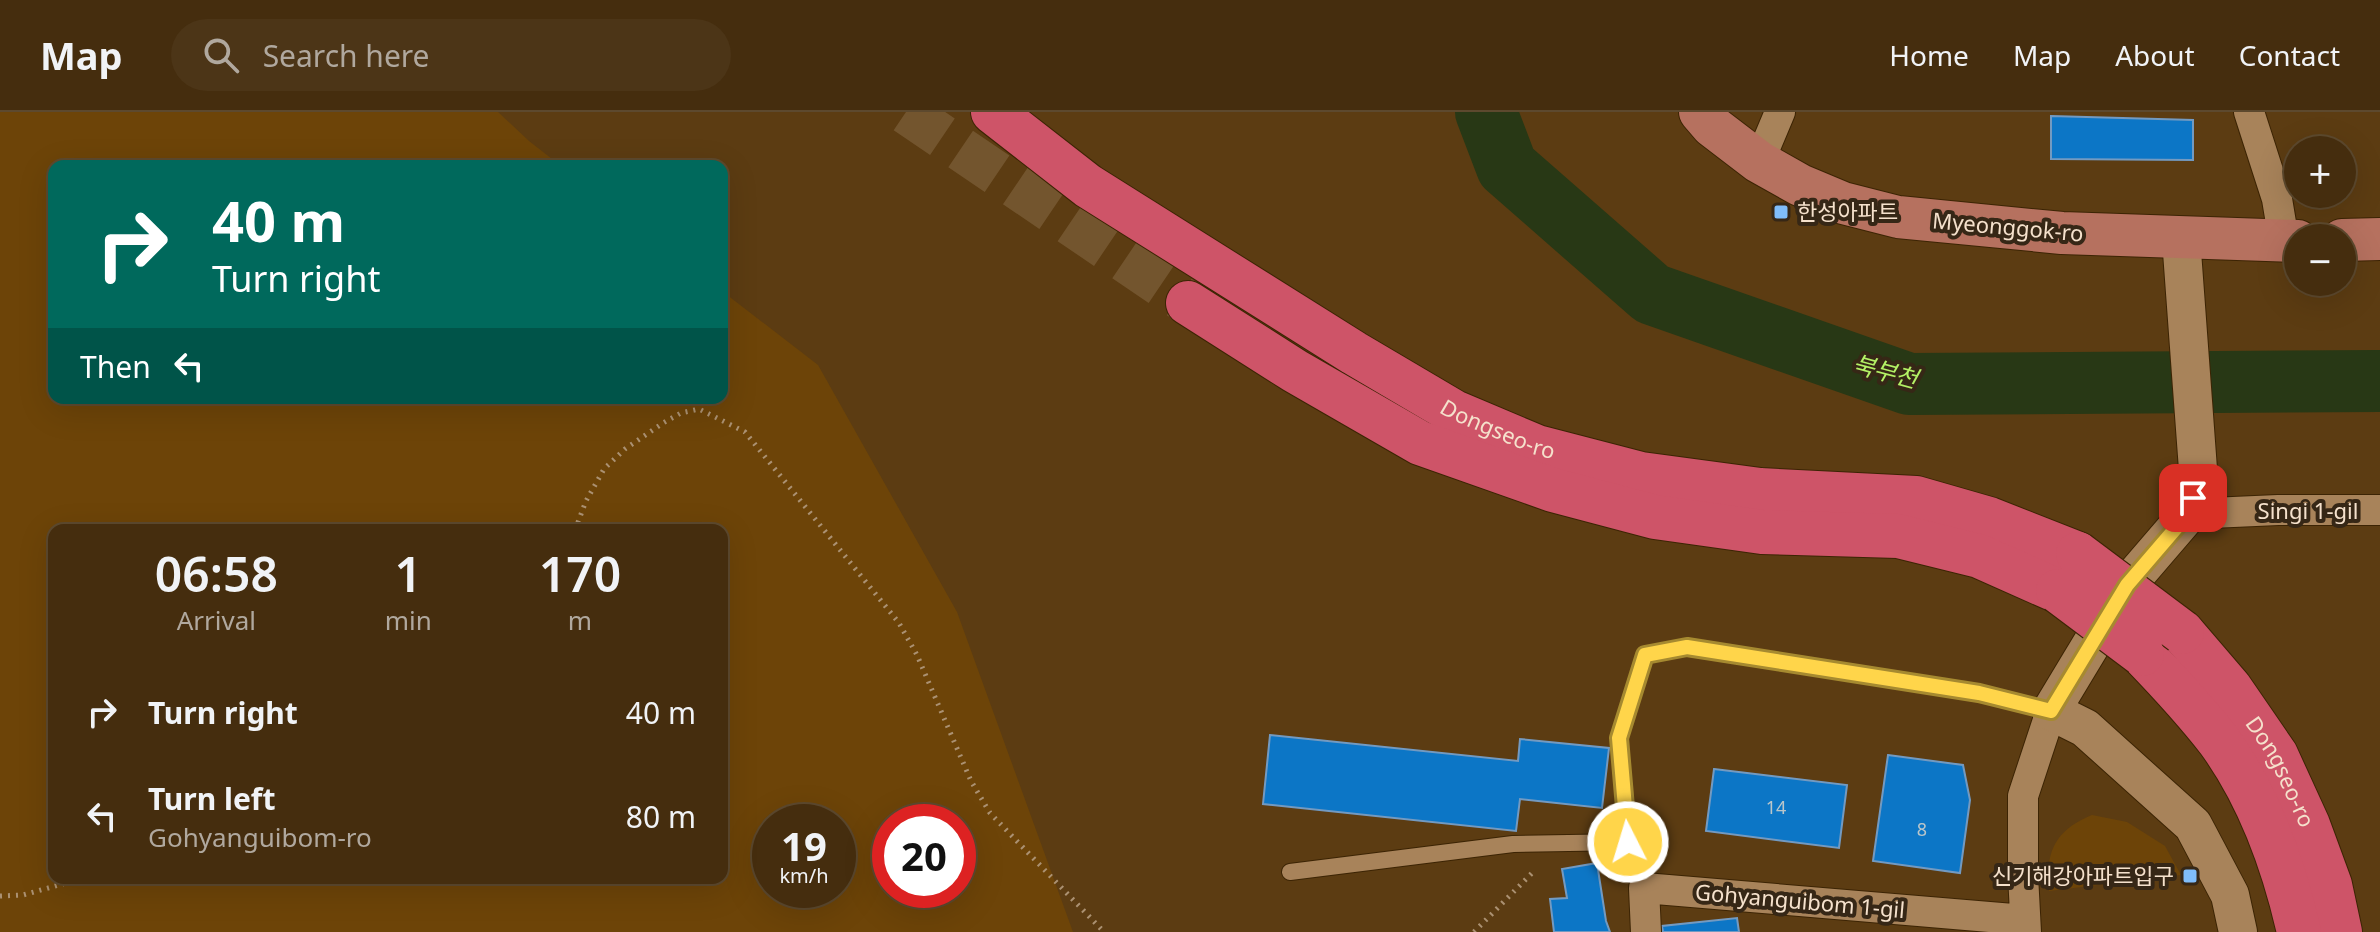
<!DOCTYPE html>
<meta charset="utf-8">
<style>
:root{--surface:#452d0e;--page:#4c3517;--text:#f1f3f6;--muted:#b0a89e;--line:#5d492e}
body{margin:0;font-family:"Noto Sans","Noto Sans KR",sans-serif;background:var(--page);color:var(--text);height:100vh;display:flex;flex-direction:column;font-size:30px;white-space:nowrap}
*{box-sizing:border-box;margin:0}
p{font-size:26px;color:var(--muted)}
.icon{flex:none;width:44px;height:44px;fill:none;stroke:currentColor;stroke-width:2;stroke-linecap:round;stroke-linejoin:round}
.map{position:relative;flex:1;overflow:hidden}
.drawer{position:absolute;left:48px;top:412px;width:680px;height:360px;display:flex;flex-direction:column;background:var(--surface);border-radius:16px;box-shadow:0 8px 32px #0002,0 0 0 2px var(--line)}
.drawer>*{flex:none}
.banner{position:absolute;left:48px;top:48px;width:680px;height:244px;border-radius:16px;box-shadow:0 8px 32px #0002,0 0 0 2px var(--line);background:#00695c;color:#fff;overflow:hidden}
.tools{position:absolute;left:2284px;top:24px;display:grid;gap:16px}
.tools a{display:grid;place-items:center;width:72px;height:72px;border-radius:50%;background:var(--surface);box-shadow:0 8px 32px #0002,0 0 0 2px var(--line);font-size:40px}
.speed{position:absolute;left:752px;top:692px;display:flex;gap:16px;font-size:40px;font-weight:700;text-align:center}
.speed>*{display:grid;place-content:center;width:104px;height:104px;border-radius:50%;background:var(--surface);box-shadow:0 8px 32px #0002,0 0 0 2px var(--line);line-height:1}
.speed small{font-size:20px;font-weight:400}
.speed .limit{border:12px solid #d22;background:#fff;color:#111}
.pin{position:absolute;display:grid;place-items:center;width:68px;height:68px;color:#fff;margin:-34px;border-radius:16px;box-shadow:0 4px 12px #0006}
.me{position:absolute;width:88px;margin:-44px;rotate:355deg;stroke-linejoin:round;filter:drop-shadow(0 0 6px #0008)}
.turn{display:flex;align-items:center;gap:28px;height:168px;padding:0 32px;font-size:36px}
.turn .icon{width:104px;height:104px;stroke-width:2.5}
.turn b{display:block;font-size:56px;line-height:68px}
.then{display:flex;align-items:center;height:76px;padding:0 32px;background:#0003;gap:16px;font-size:30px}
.eta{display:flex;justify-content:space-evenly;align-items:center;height:136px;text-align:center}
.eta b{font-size:48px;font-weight:600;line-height:56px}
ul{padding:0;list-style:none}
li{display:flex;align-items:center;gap:24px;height:104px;padding:0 32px}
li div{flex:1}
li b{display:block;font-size:30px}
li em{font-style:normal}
header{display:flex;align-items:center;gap:48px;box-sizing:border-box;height:112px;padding:0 40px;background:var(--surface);border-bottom:2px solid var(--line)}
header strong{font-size:38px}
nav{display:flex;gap:44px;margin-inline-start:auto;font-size:28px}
.search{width:560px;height:72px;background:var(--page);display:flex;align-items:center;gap:20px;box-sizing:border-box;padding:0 28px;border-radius:44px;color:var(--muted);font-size:30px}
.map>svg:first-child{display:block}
.green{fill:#6d4408;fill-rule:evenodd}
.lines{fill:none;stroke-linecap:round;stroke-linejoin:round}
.river{stroke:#283815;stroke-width:62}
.building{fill:#0c76c6;stroke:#739ac1;stroke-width:2}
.trunk-tunnel{stroke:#73552e;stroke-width:44;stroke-dasharray:44 22;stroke-linecap:butt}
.service-casing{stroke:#3c2404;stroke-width:18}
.minor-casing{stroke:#3c2404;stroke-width:32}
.tertiary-casing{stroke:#3c2404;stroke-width:40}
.secondary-casing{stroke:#3c2404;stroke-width:44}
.trunk-casing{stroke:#3c2404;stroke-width:46}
.path{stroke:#ab9172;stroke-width:5;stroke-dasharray:2 6;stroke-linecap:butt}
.service{stroke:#a8835a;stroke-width:16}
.minor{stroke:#a8835a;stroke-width:30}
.tertiary{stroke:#a8835a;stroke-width:38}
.secondary{stroke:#b6715f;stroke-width:42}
.trunk{stroke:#ce5468;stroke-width:44}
.trunk-bridge-casing{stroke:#3c2404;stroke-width:46;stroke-linecap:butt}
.trunk-bridge{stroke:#ce5468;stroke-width:44}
.route-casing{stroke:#a68a30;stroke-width:20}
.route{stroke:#ffd54a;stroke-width:14}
.poi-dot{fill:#80bdfa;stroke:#362716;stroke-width:3}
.labels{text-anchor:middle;stroke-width:8;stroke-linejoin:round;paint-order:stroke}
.number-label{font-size:18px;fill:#bbc6ca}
.poi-label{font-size:22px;fill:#f5e1cc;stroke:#362716;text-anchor:start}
.street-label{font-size:22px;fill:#f5e1cc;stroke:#362716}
.water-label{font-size:24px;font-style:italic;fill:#b4f166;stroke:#362716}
</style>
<header>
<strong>Map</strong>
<div class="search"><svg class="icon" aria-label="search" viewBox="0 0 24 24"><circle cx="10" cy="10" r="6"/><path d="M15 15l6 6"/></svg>Search here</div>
<nav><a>Home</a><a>Map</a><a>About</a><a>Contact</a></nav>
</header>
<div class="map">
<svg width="2380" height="820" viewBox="0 0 2380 820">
<rect width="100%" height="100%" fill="#5c3c12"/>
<path class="green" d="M0,0h498l31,29 32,25h-507v232h668v-107l96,74 139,247 116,320h-1073zM54,418h668v348h-668zM770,710h68v68h-68zM890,710h68v68h-68z
M2092,703l35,7 38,24 16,29 -132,16c-4,-39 6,-61 43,-76z"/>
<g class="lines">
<path class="river" d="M1486,0l21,55 145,127 257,90 471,-3"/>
</g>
<path class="building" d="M2051,4l142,4v40l-142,-1z
M1270,623l248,26 2,-22 89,9 -7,60 -82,-9 -4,32 -253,-27z
M1888,643l75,10 7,35 -10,73 -87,-12z
M1714,657l133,16 -8,63 -133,-17z
M1597,751l9,58 4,11h-56l-4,-33 17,-1 -5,-29z
M1737,806l2,14h-76l-1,-6z"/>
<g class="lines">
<path class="trunk-tunnel" d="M906,0l282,191"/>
<defs>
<path id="service" d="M1628,730l-9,-104 26,-83 42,-8 292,46 72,18
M1290,760l223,-28 115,-2 16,46"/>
<path id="minor" d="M2249,0l28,87 7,42
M1759,50l21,-50
M2188,402l90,-4h102
M1646,820l-2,-44 381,32
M2026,820l-3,-57v-79l28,-85"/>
<path id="tertiary" d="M2181,126l18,245 -11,31 -61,71 -76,126 34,17 108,97 37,70 8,37"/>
<path id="secondary" d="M1700,0l12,14 47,36 41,23 43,18 55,14 164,16 236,8
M2342,128l38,-1"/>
<g id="trunk">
<path id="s1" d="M993,0l95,74 266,167 100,59 83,35 104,27 119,16 156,8 73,21 89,35"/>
<path d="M1188,191l107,68 125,72 133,47 102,27 107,15 136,4 81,20 79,35"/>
<path id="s2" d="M2182,520l48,56 46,67 32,70 22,60 10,47"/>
<path d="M2142,542c27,28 53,56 77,87 40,55 65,125 80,191"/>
</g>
</defs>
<use href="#service" class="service-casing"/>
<use href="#minor" class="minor-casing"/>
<use href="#tertiary" class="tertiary-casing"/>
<use href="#secondary" class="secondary-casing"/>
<use href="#trunk" class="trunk-casing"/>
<path class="path" d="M575,418l11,-29 18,-32 21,-20 38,-26 18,-10 18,-4 46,23 154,191 18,32 54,126 19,32 114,119
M0,784l23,-1 61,-17
M1474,820l61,-62"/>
<use href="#service" class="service"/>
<use href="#minor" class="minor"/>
<use href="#tertiary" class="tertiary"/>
<use href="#secondary" class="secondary"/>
<use href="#trunk" class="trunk"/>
<defs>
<path id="trunk-bridge" d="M2078,442l104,78
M2058,479l84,63"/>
</defs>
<use href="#trunk-bridge" class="trunk-bridge-casing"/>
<use href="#trunk-bridge" class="trunk-bridge"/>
</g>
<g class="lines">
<defs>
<path id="route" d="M1628,730l-9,-104 26,-83 42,-8 292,46 72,18 76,-126 61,-71 5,-16"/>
</defs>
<use href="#route" class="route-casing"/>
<use href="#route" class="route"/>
</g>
<g class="poi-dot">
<rect x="1773" y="92" width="16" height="16" rx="4"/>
<rect x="2182" y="756" width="16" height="16" rx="4"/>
</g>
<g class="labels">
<g class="number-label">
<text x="1776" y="702">14</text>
<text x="1922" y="724">8</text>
</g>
<g class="poi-label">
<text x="1797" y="108">한성아파트</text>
<text x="2174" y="772" text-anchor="end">신기해강아파트입구</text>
</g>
<g class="street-label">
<text transform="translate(2008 115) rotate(5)" y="8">Myeonggok-ro</text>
<text dy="8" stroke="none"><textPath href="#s1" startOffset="598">Dongseo-ro</textPath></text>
<text x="2308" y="407">Singi 1-gil</text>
<text dy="8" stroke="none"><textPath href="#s2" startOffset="172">Dongseo-ro</textPath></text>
<text transform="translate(1800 789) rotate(5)" y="8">Gohyanguibom 1-gil</text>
</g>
<g class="water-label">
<text transform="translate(1885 260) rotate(15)" y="8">북부천</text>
</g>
</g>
</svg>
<div class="tools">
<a>+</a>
<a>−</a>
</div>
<div class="speed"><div>19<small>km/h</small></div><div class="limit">20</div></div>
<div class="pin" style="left:2193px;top:386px;background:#d93025"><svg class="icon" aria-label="arrive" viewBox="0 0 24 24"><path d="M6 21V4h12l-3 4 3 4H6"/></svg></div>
<svg class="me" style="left:1628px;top:730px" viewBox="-20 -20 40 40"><circle r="17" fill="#ffd54a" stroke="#fff" stroke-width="3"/><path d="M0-11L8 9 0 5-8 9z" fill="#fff"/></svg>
<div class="banner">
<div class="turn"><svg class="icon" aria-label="right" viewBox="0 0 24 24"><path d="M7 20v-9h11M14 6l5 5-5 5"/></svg><div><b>40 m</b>Turn right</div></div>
<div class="then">Then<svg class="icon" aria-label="left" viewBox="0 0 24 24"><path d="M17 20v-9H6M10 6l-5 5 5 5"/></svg></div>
</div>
<section class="drawer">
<div class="eta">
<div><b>06:58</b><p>Arrival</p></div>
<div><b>1</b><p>min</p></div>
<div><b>170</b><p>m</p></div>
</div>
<ul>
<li><svg class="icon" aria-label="right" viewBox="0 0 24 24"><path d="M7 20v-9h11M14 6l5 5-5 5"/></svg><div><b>Turn right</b></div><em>40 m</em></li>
<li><svg class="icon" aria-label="left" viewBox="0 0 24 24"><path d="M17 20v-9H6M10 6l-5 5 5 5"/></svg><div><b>Turn left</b><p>Gohyanguibom-ro</p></div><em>80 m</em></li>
</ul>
</section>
</div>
